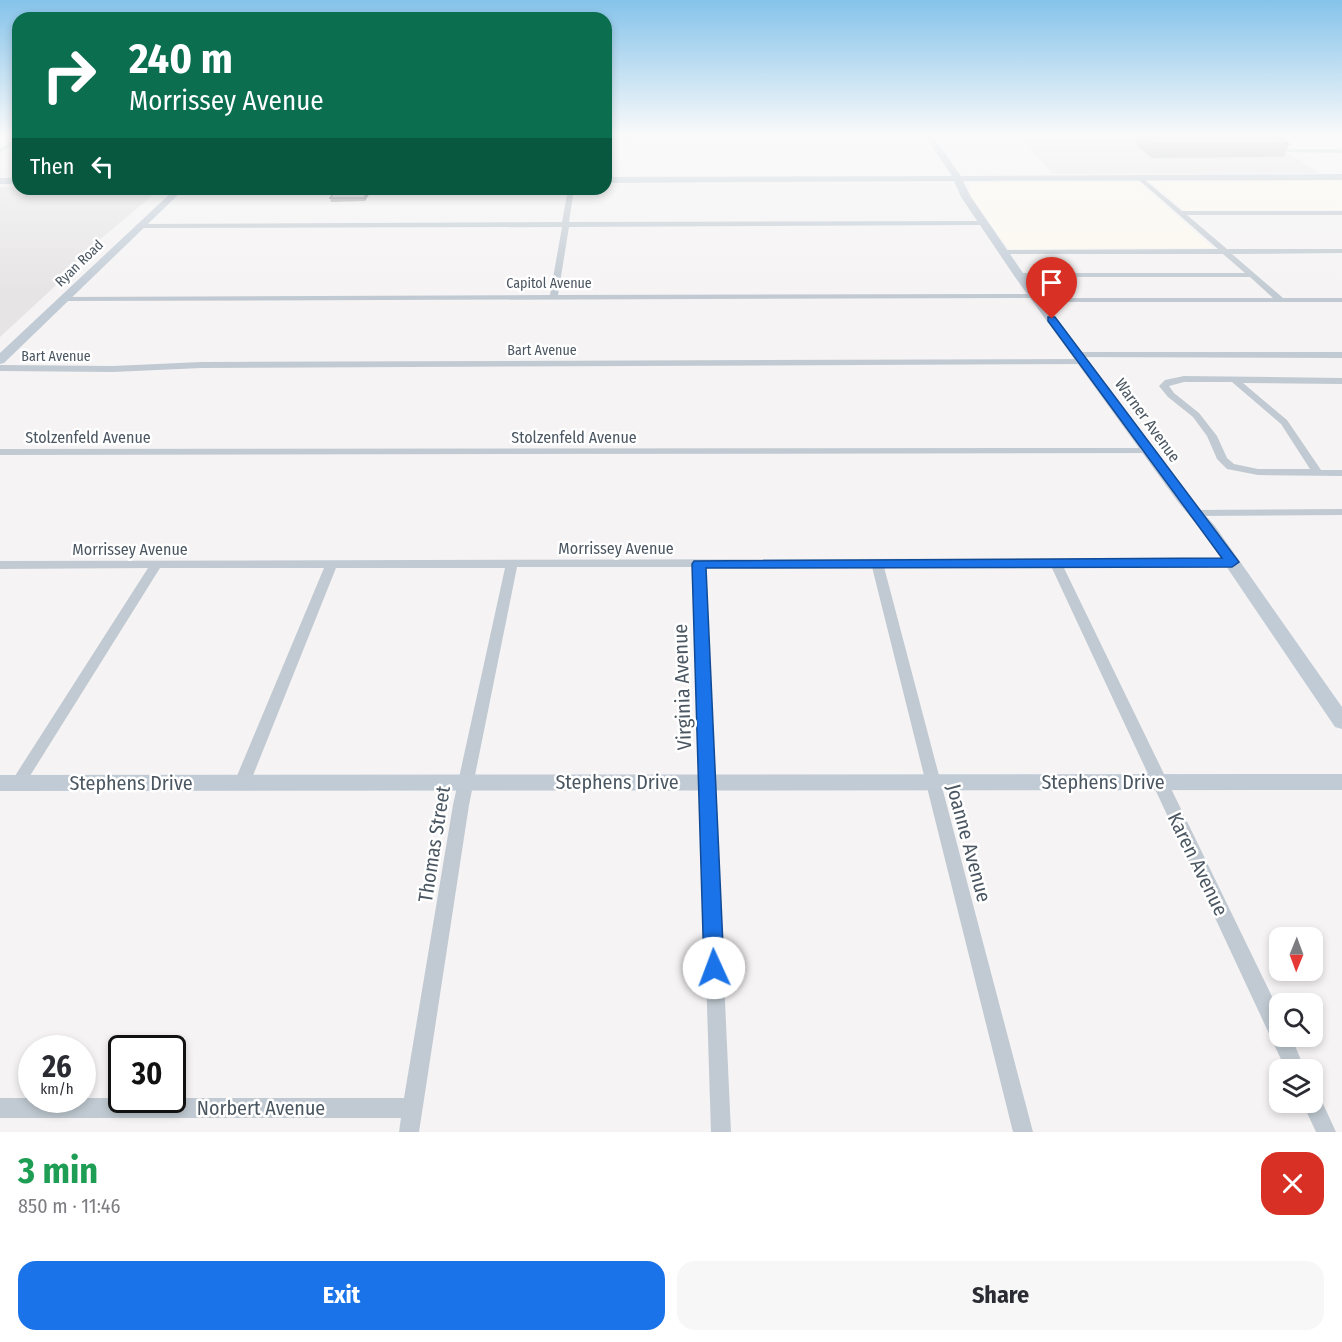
<!DOCTYPE html>
<meta charset="utf-8">
<style>
:root{--surface:#fff;--page:#f7f7f7;--text:#2b2b33;--muted:#7c7c81;--accent:#1a73e8}
body{margin:0;font-family:"Fira Sans Condensed",sans-serif;background:var(--page);color:var(--text);height:100vh;display:flex;flex-direction:column;font-size:22px;white-space:nowrap}
*{box-sizing:border-box;margin:0}
p{font-size:20px;color:var(--muted)}
.icon{flex:none;width:33px;height:33px;fill:none;stroke:currentColor;stroke-width:2;stroke-linecap:round;stroke-linejoin:round}
.map{position:relative;height:1132px;overflow:hidden}
.details{display:flex;flex-direction:column;background:var(--surface);flex:1}
.details>*{flex:none}
.hud{position:absolute;left:12px;top:12px;width:600px;height:183px;border-radius:18px;box-shadow:0 3px 9px #0003;background:#0b6e4f;color:#fff;overflow:hidden}
.needle{width:39px;rotate:181deg}
.fabs{position:absolute;left:1269px;top:927px;display:grid;gap:12px}
.fabs a{display:grid;place-items:center;width:54px;height:54px;border-radius:12px;background:var(--surface);box-shadow:0 3px 9px #0003;font-size:30px}
.speed{position:absolute;left:18px;top:1035px;display:flex;gap:12px;font-size:30px;font-weight:700;text-align:center}
.speed>*{display:grid;place-content:center;width:78px;height:78px;border-radius:50%;background:var(--surface);box-shadow:0 3px 9px #0003;line-height:1}
.speed small{font-size:15px;font-weight:400}
.speed .limit{border:3px solid #111;border-radius:9px;background:#fff;color:#111}
.pin{position:absolute;display:grid;place-items:center;width:51px;height:51px;color:#fff;margin:-62px -26px;border-radius:50% 50% 50% 0;rotate:-45deg;box-shadow:0 0 6px #0007}
.pin .icon{rotate:45deg}
.me{position:absolute;width:66px;margin:-33px;rotate:358deg;stroke-linejoin:round;filter:drop-shadow(0 0 4px #0008)}
.turn{display:flex;align-items:center;gap:21px;height:126px;padding:0 18px;font-size:27px}
.turn .icon{width:78px;height:78px;stroke-width:2.5}
.turn b{display:block;font-size:42px;line-height:51px}
.then{display:flex;align-items:center;height:57px;padding:0 18px;background:#0003;gap:12px;font-size:22px}
.round{display:grid;place-items:center;flex:none;width:63px;height:63px;border-radius:18px;background:var(--page)}
.summary{display:flex;align-items:center;justify-content:space-between;height:102px;padding:0 18px}
h1{font-size:36px;font-weight:700;line-height:45px;color:#1e9e55}
.action{display:flex;gap:12px;margin-top:auto;padding:12px 18px}
.action a{flex:1;height:69px;border-radius:18px;background:var(--accent);color:#fff;font-size:24px;font-weight:700;line-height:69px;text-align:center}
.action a+a{background:var(--page);color:var(--text)}
.map>svg:first-child{display:block}
.commercial{fill:#fdf9ef}
.education{fill:#e6e4e5}
.lines{fill:none;stroke-linecap:round;stroke-linejoin:round}
.street{fill:#c1cad2;fill-rule:evenodd}
.secondary{fill:#c1cbd6;fill-rule:evenodd}
.wall{fill:#b0b2b7}
.shaded-wall{fill:#909195}
.building{fill:#cdcfd5;stroke:#909195;stroke-width:1.5}
.route{fill:#1a73e8;stroke:#114b97;stroke-width:1.5}
.labels{text-anchor:middle;stroke-width:5;stroke-linejoin:round;paint-order:stroke}
.far-street-label{font-size:14px;fill:#4a5661;stroke:#fff}
.street-label{font-size:16px;fill:#4a5661;stroke:#fff}
.near-street-label{font-size:20px;fill:#4a5661;stroke:#fff}
</style>
<div class="map">
<svg width="1342" height="1132" viewBox="0 0 1342 1132">
<rect width="100%" height="100%" fill="#f5f3f3"/>
<path class="commercial" d="M1150,181h192v29l-157,1z
M1138,182l75,66 -204,1 -41,-56 4,-10z"/>
<path class="education" d="M1017,136h244l58,37 -266,1z
M0,187h18v2h142l-76,64 -31,35 -53,49z"/>
<g class="lines">
<path class="street" d="M606,136h250l-3,2 -247,1z
M18,138v4l-18,11v-5z
M1288,149h54v4l-56,-1z
M1140,176l42,35h160v4h-155l40,34h115v4l-110,1 51,44h59v4h-308v-4l-970,3 -4,-2 4,-2 486,-2 12,-68 -423,1 -4,-2 4,-2 423,-2 6,-33h6l-5,33 415,-1 3,2 -3,2 -415,2 -11,68 476,-1h3v4h236l-23,-21h-231l-4,-2 4,-2h226l-22,-19h-220l-4,-2 4,-2 215,-1 -80,-70v-2z
M1080,352h262v6l-265,-1v-4z
M1085,359l5,3 -2,2 -887,4 -88,4 -113,-1v-6l113,1 88,-4z
M1184,376l158,2v6l-99,-1 44,37 34,50h21v6l-84,-1 -31,-6 -10,-10 -10,-23 -14,-19 -25,-20 -9,-11 6,-6zM1184,382h48l49,42 29,45h-52l-24,-5 -7,-6 -10,-22 -18,-23 -25,-20 -5,-7z
M1148,448l5,3 -1,2 -1152,2v-6z
M1342,509v6l-146,1 -6,-3 6,-3z
M1232,558l4,1 2,3 -2,3 -173,1 217,447v23h11l14,34h-19l-235,-504 -167,1 149,565h-20l-141,-565h-167l26,565h-20l-18,-565h-176l-48,238 -50,327h-20l2,-14h-401v-20h404l49,-293 52,-237h-169l-86,215 -3,4 -5,2 -5,-2 -3,-4 90,-215h-164l-137,219 -5,2 -5,-2 -3,-4 3,-4 135,-211 -148,1v-8z
M1312,1092l7,3 17,37h-20l-14,-30h10z"/>
<path class="secondary" d="M925,136h8l28,40 381,-2v6l-379,1 8,16 52,76 165,223 27,30 127,181v22l-7,-2 -132,-195 -25,-30 -163,-225 -54,-80 -7,-16 -348,2v-6l346,-1z
M0,178h18v6h-18z
M175,189h9l-180,174 -4,1v-11z
M1342,774v16l-1342,1v-16z"/>
</g>
<path class="wall" d="M1137,136h139l13,8 -5,13 -132,1 -17,-14z
M337,189h35l-7,12 -34,1 -1,-4z"/>
<path class="shaded-wall" d="M369,189h3l-7,12 -1,-3z"/>
<path class="building" d="M1145,136h131l13,8h-134z
M337,189h32l-5,9h-34z"/>
<linearGradient id="sky" x2="0" y2="1"><stop stop-color="#85c3ea"/><stop offset="0.46" stop-color="#fafafa"/><stop offset="1" stop-color="#fafafa" stop-opacity="0"/></linearGradient>
<rect width="1342" height="294" fill="url(#sky)"/>
<path class="route" d="M1048,317h7l184,245 -7,5 -526,1 18,400 -3,7 -7,3 -7,-3 -3,-7 -12,-404 2,-3 528,-3 -174,-237z"/>
<g class="labels">
<g class="far-street-label">
<text transform="translate(79 263) rotate(-44)" y="5">Ryan Road</text>
<text x="549" y="288">Capitol Avenue</text>
<text x="542" y="355">Bart Avenue</text>
<text x="56" y="361">Bart Avenue</text>
</g>
<g class="street-label">
<text transform="translate(1148 420) rotate(54)" y="6">Warner Avenue</text>
<text x="88" y="443">Stolzenfeld Avenue</text>
<text x="574" y="443">Stolzenfeld Avenue</text>
<text x="616" y="554">Morrissey Avenue</text>
<text x="130" y="555">Morrissey Avenue</text>
</g>
<g class="near-street-label">
<text transform="translate(682 687) rotate(-92)" y="7">Virginia Avenue</text>
<text x="617" y="789">Stephens Drive</text>
<text x="1103" y="789">Stephens Drive</text>
<text x="131" y="790">Stephens Drive</text>
<text transform="translate(969 843) rotate(75)" y="7">Joanne Avenue</text>
<text transform="translate(434 844) rotate(-81)" y="7">Thomas Street</text>
<text transform="translate(1198 864) rotate(64)" y="7">Karen Avenue</text>
<text x="261" y="1115">Norbert Avenue</text>
</g>
</g>
</svg>
<div class="fabs">
<a><svg class="needle" viewBox="-14 -14 28 28"><path d="M0-13l5 13h-10z" fill="#e53935"/><path d="M0 13l5-13h-10z" fill="#7c7c81"/></svg></a>
<a><svg class="icon" aria-label="search" viewBox="0 0 24 24"><circle cx="10" cy="10" r="6"/><path d="M15 15l6 6"/></svg></a>
<a><svg class="icon" aria-label="layers" viewBox="0 0 24 24"><path d="M12 4l9 5-9 5-9-5zM3 14l9 5 9-5"/></svg></a>
</div>
<div class="speed"><div>26<small>km/h</small></div><div class="limit">30</div></div>
<div class="pin" style="left:1052px;top:319px;background:#d93025"><svg class="icon" aria-label="arrive" viewBox="0 0 24 24"><path d="M6 21V4h12l-3 4 3 4H6"/></svg></div>
<svg class="me" style="left:714px;top:968px" viewBox="-20 -20 40 40"><circle r="19" fill="#fff"/><path d="M0-13L10 11 0 6-10 11z" fill="#1a73e8"/></svg>
<div class="hud">
<div class="turn"><svg class="icon" aria-label="right" viewBox="0 0 24 24"><path d="M7 20v-9h11M14 6l5 5-5 5"/></svg><div><b>240 m</b>Morrissey Avenue</div></div>
<div class="then">Then<svg class="icon" aria-label="left" viewBox="0 0 24 24"><path d="M17 20v-9H6M10 6l-5 5 5 5"/></svg></div>
</div>
</div>
<section class="details">
<div class="summary"><div><h1>3 min</h1><p>850 m · 11:46</p></div><a class="round" style="background:#d93025;color:#fff"><svg class="icon" aria-label="close" viewBox="0 0 24 24"><path d="M6 6l12 12M18 6L6 18"/></svg></a></div>
<div class="action"><a>Exit</a><a>Share</a></div>
</section>
